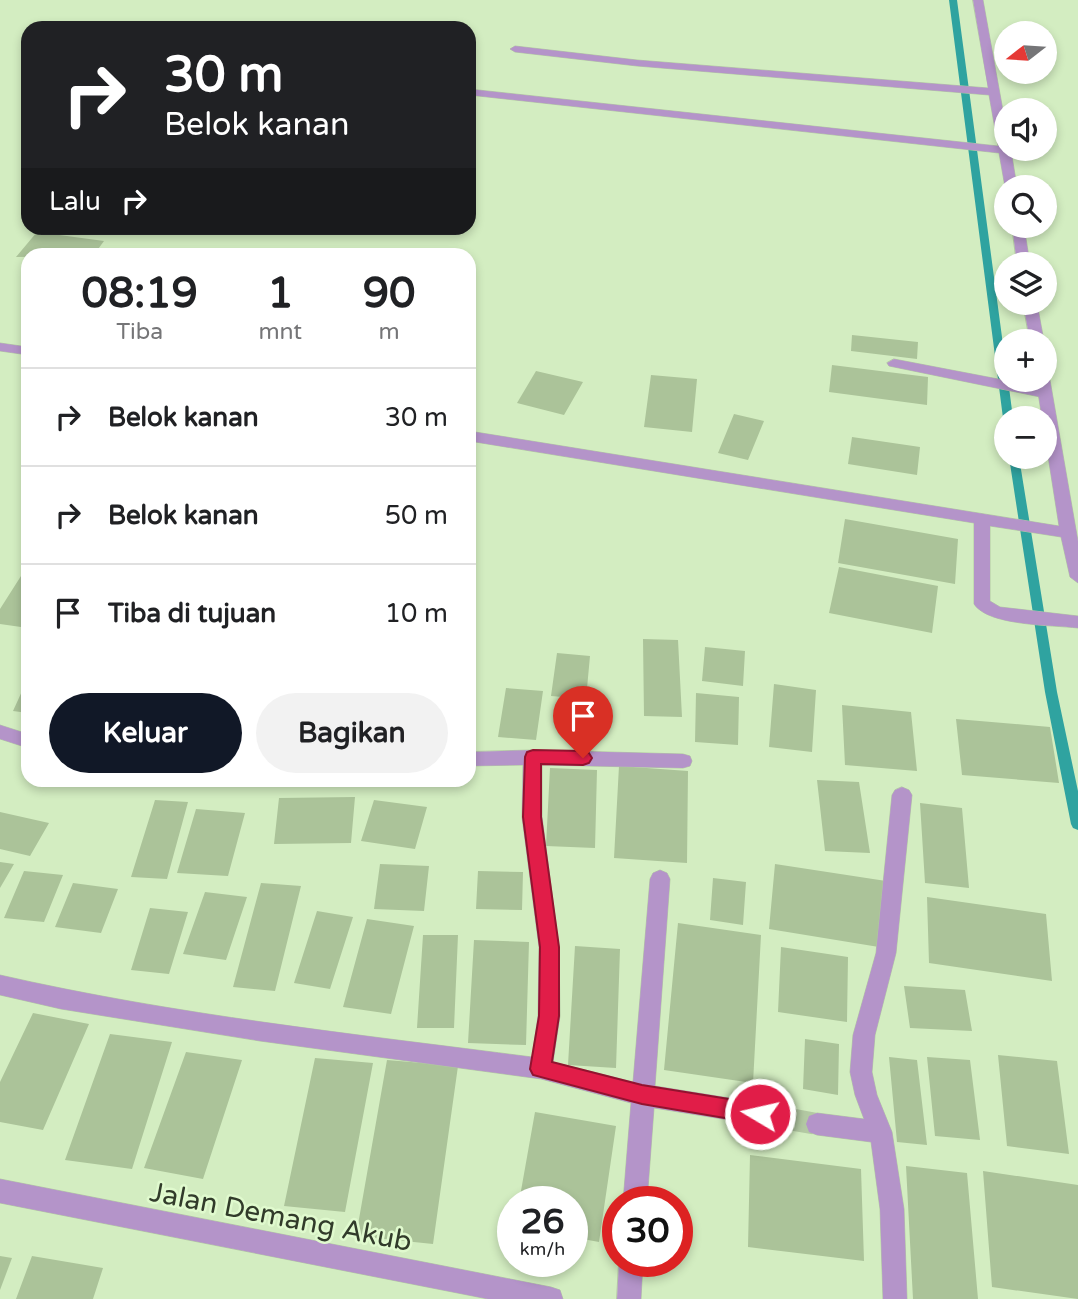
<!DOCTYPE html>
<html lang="id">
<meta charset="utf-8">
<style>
:root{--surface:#fff;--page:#f2f2f2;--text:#202124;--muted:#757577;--line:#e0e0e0;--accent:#111827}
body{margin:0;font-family:"Varela Round",sans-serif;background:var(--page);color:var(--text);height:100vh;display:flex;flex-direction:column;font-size:26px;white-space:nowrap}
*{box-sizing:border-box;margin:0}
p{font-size:23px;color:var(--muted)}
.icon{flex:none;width:38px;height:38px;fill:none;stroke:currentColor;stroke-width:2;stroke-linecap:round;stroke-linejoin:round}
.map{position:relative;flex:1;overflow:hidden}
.panel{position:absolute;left:21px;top:248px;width:455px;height:539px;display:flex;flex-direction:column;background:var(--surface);border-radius:21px;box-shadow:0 4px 10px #0003}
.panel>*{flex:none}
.hud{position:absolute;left:21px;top:21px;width:455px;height:214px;border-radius:21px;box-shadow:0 4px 10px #0003;background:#202124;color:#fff;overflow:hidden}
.needle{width:46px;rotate:253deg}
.tools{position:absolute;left:994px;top:21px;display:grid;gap:14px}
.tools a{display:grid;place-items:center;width:63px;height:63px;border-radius:50%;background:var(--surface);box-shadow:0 4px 10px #0003;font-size:35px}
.speed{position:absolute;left:497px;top:1186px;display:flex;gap:14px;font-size:35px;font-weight:700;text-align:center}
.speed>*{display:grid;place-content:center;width:91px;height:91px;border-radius:50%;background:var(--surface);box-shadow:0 4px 10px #0003;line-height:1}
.speed small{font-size:18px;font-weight:400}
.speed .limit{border:10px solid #d22;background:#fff;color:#111}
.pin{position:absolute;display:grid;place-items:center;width:60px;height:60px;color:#fff;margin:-72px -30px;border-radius:50% 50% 50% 0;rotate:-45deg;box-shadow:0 0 7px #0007}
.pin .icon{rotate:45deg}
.me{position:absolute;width:77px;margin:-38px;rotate:279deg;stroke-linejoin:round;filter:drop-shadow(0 0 5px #0008)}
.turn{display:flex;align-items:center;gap:24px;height:147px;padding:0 28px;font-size:32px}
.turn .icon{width:91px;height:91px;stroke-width:2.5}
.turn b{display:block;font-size:49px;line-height:60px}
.then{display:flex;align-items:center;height:66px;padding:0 28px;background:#0003;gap:14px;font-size:26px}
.eta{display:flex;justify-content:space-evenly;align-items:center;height:119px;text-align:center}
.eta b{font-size:42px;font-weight:800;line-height:49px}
.action{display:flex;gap:14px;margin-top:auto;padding:14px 28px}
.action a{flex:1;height:80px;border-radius:42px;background:var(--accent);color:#fff;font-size:28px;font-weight:800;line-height:80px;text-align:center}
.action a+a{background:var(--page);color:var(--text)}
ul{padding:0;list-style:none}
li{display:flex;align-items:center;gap:21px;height:98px;padding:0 28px;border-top:2px solid var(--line)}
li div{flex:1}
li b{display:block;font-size:26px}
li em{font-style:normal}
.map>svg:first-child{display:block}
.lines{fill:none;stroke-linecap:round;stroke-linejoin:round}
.stream{fill:#2fa3a0;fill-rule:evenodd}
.building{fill:#abc399}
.minor-tunnel{stroke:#b3c9a3;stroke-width:22;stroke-dasharray:22 11;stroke-linecap:butt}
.service-casing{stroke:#b3c9a3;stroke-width:1}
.minor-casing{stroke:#b3c9a3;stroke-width:1}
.tertiary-casing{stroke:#b3c9a3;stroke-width:1}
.service{fill:#b494c9;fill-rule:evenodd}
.minor{fill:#b494c9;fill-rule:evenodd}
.tertiary{fill:#b494c9;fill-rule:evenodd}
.route{fill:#e11d48;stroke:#92132f;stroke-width:2}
.labels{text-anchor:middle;stroke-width:5;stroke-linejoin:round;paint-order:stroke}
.near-street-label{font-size:28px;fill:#313b2a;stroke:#e0face}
</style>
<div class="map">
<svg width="1078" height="1299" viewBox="0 0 1078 1299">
<rect width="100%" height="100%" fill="#d3edc1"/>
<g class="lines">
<path class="stream" d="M949,0h8l49,367v13h2l5,38h-7v3l-3,-3z
M1009,457h10l38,235 21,99v39l-5,-2 -2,-4 -26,-132z"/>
</g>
<path class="building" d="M37,232l67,9 -11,15 -77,1z
M852,335l66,7 -1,17 -66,-8z
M832,365l96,12 -1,28 -98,-13z
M536,371l47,11 -19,33 -47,-12z
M651,375l46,4 -5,53 -48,-5z
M734,414l30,7 -16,39 -30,-7z
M852,437l68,10 -3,28 -69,-11z
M845,519l113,20 -3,45 -117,-21z
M28,565v63l-28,-4v-15z
M839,567l99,19 -6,47 -103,-20z
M643,639l35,1 4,77 -38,-1z
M705,647l40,4 -2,35 -41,-5z
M557,653l33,3 -4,43 -35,-3z
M28,678v35l-15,-2z
M774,684l42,6 -4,62 -43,-5z
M506,688l37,3 -7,49 -38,-3z
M696,693l43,4 -1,48 -43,-3z
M842,705l69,7 6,59 -72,-6z
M956,719l94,8 9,56 -97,-8z
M619,766l69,5 -1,92 -73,-5z
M550,768l47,2 -2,78 -49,-2z
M817,780l42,2 11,71 -45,-2z
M355,797l-4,46 -77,1 5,-46z
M155,800l33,2 -21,77 -36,-2z
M374,800l53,7 -12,42 -54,-8z
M920,803l42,5 7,80 -44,-5z
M196,809l49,4 -17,63 -51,-3z
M0,812l49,11 -19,33 -30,-7z
M0,862l14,2 -14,24z
M380,864l49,2 -5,45 -50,-2z
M775,864l111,17 -1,67 -116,-19z
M24,871l39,4 -19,47 -40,-4z
M478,871l45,1 -1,38 -46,-1z
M713,878l33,4 -3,43 -33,-5z
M73,883l45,6 -17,44 -46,-6z
M261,883l40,3 -26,105 -42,-4z
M205,892l42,5 -21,63 -43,-6z
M927,897l119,17 6,67 -123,-18z
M150,908l38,4 -19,62 -38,-4z
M317,911l36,6 -23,72 -36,-6z
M367,919l47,7 -23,88 -48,-7z
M678,923l83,12 -8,148 -89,-13z
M423,935h35l-4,93h-37z
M474,940l55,2 -3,103 -58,-2z
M575,946l45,3 -4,119 -48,-3z
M781,947l67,10 -1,65 -69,-10z
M904,986l61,4 7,41 -62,-3z
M33,1013l56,11 -46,106 -43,-8v-40z
M110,1034l62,8 -40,127 -67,-9z
M805,1039l34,5 -1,51 -35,-6z
M186,1052l56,8 -39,119 -59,-11z
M998,1055l59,6 12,93 -62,-8z
M889,1057l28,3 10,85 -30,-3z
M927,1057l43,3 10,80 -45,-4z
M315,1058l58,5 -28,149 -61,-6z
M387,1060l71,6 -25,178 -77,-8z
M535,1112l81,14 -17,116 -27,-5v-35h-53z
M750,1155l111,14 3,92 -116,-14z
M906,1166l61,7 11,126h-65z
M983,1171l95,14v114l-86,-12z
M0,1256l12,2 -12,32z
M32,1256l71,12 -10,31h-77z"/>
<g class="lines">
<path class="minor-tunnel" d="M760,1114l57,10"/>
<defs>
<path id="service" d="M894,359l151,29 7,5 -7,5 -156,-32 -2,-3z"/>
<path id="minor" d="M973,0h10l23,127v22l5,1 6,37h-12l-6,-34 -530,-58v-6l529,57 -9,-51 -352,-29 -122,-14 -5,-3 5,-3 122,14 351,28z
M1012,226h12l6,38h-13z
M1023,303h14l7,38h-14z
M0,343l28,4v8l-28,-4z
M1045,376l5,4 28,161v42l-8,-6 -9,-40 -71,-11v75l10,6 78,9v12c-26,-3 -90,-2 -104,-24v-81l-505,-82v-10l590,95 -14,-89v-19h-3l-6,-38h9z
M0,725l28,9v14l-28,-9z
M533,750l150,4 7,2 2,5 -2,5 -7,2 -141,-3v52l17,130 1,69 -7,46 80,20 17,-203 3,-6 7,-3 7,3 3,6 -15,207 105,17 8,3 3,8 -3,8 -8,3 -106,-17 -7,94h-24l8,-99 -90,-24 -281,-38 -199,-32 -61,-14v-20c175,40 354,59 532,82l6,-41 1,-69 -17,-130 1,-52 -54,1v-14z
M902,787l7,3 3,5 -16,158 -21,82 -3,37 5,23 15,37 12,77 3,90h-24l-3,-90 -9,-67 -54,-7 -8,-3 -3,-8 3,-8 8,-3 47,6 -9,-24 -5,-23 3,-37 23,-82 16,-158 3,-5z
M619,1262h24l-2,37h-24z"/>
<path id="tertiary" d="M0,1179l551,108 9,3 3,9h-75l-488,-96z"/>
</defs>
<use href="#service" class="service-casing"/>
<use href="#minor" class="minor-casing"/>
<use href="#tertiary" class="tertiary-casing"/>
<use href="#service" class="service"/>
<use href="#minor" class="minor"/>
<use href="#tertiary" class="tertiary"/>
</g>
<path class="route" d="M533,750l50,1 6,2 3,5 -3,5 -6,2 -42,-1v53l18,130v69l-7,46 90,23 118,19 7,3 3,7 -3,7 -7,3 -118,-20 -109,-29 -3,-6 9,-53 1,-69 -17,-130 2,-60 2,-5z"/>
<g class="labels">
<g class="near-street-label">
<text transform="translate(281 1216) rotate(11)" y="10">Jalan Demang Akub</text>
</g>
</g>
</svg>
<div class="tools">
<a><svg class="needle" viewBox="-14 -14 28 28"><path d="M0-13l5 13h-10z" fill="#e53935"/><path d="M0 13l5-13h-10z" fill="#757577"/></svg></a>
<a><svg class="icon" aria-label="sound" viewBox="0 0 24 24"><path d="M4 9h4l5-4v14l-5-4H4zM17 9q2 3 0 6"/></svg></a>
<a><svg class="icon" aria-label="search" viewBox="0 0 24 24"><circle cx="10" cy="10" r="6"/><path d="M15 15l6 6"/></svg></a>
<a><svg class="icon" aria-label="layers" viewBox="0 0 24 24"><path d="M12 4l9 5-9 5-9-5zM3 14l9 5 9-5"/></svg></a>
<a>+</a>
<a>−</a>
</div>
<div class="speed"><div>26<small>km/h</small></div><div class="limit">30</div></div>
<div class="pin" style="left:583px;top:758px;background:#d93025"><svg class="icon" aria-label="arrive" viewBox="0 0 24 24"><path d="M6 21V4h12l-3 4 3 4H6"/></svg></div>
<svg class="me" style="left:760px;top:1114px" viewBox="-20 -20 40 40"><circle r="17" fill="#e11d48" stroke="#fff" stroke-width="3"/><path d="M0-11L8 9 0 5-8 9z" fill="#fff"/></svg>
<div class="hud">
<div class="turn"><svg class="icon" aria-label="right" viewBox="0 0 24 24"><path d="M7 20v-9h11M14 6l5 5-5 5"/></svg><div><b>30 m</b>Belok kanan</div></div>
<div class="then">Lalu<svg class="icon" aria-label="right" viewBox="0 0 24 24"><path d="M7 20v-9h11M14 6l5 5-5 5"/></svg></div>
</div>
<section class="panel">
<div class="eta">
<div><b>08:19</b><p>Tiba</p></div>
<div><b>1</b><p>mnt</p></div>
<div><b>90</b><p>m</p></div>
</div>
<ul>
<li><svg class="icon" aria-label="right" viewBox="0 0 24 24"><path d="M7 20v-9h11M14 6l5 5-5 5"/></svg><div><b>Belok kanan</b></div><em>30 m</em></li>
<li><svg class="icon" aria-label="right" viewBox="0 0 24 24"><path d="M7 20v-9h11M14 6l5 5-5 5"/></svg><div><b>Belok kanan</b></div><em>50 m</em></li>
<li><svg class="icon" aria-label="arrive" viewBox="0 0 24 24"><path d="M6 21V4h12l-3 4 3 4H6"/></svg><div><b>Tiba di tujuan</b></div><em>10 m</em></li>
</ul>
<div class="action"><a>Keluar</a><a>Bagikan</a></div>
</section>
</div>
